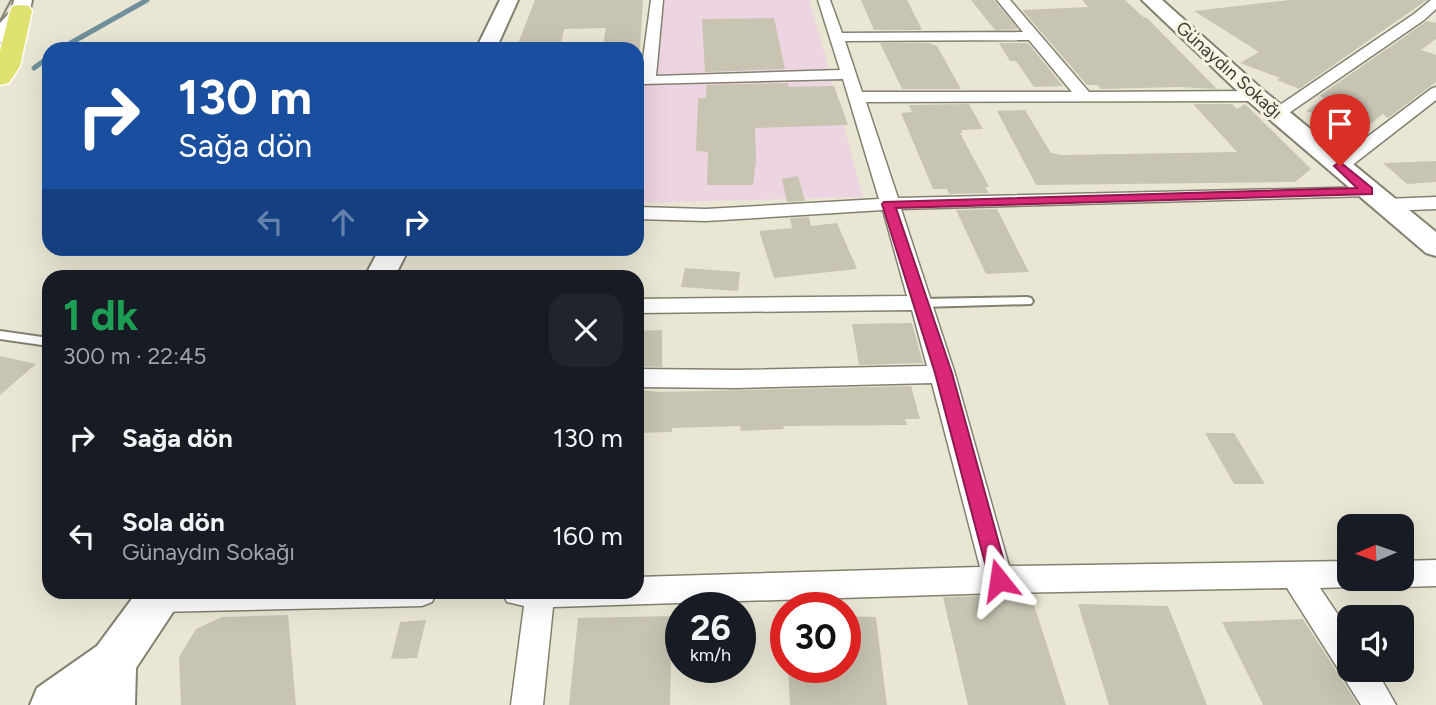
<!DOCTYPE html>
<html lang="tr">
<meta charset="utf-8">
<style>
:root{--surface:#171b24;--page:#20242c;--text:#f1f3f6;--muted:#9ea1a6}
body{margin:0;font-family:Figtree,sans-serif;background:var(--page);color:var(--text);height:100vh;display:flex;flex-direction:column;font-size:26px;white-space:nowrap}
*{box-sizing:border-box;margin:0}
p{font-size:23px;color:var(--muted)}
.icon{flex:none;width:38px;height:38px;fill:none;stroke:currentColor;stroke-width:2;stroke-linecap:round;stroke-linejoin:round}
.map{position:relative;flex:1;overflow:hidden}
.details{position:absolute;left:42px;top:270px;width:602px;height:329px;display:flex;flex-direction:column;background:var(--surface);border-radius:21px;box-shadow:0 7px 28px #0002}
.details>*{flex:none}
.banner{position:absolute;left:42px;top:42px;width:602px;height:214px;border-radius:21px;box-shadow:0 7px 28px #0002;background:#1a4fa0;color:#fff;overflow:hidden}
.needle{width:46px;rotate:268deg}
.controls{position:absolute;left:1337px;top:514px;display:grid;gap:14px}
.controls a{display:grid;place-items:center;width:77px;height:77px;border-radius:14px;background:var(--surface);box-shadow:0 7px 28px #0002;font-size:35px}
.speed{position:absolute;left:665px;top:592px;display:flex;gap:14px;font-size:35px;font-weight:700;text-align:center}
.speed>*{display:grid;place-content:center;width:91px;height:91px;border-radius:50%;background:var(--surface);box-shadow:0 7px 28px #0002;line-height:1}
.speed small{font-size:18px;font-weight:400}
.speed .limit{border:10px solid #d22;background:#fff;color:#111}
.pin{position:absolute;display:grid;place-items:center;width:60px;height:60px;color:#fff;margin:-72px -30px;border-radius:50% 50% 50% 0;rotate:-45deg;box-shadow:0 0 7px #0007}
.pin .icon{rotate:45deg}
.me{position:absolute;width:77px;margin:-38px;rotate:345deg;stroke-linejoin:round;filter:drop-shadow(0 0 5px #0008)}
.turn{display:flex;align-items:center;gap:24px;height:147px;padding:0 21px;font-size:32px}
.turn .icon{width:91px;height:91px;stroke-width:2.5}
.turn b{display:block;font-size:49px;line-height:60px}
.lanes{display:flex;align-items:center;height:66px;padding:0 21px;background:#0003;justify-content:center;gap:35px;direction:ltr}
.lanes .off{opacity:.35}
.round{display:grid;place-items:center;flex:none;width:74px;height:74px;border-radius:21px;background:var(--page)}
.headline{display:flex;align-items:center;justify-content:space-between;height:119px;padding:0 21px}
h1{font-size:42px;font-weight:700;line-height:52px;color:#1e9e55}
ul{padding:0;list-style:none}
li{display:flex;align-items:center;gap:21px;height:98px;padding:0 21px}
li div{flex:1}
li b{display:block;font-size:26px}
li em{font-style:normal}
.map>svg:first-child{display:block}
.education{fill:#ecd4e0}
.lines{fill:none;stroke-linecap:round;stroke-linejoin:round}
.stream{stroke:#6f909c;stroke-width:5}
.building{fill:#c8c4b2}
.lane-casing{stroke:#848070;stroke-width:4}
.street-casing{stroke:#848070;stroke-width:3}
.secondary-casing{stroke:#848070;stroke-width:4}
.primary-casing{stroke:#fff;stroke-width:3}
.lane{fill:#fff;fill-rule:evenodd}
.street{fill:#fff;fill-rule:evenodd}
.secondary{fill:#fff;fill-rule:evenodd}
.primary{fill:#e0e26f;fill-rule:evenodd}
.tram{stroke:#858277;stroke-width:2}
.route{fill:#db2777;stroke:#8e194d;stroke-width:2}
.labels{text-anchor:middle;stroke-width:6;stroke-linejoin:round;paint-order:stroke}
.far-street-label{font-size:18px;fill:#3a3932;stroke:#f7f3e1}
</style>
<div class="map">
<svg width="1436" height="705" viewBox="0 0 1436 705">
<rect width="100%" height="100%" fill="#eae6d4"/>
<path class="education" d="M662,0h147l20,69 -172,6z
M831,79l32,118 -226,6v-87l3,-31z"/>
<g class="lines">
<path class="stream" d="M60,49l87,-49
M34,68l15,-11"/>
</g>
<path class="building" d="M535,0h108l-3,49h-38l4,-21 -42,1 -4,20h-44z
M861,0h46l15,30h-48z
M971,0h23l24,29 -23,1z
M1082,0h43l18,17h3l71,72 -39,-2 -77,2 -4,-4h-10l-65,-75 66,-3z
M1289,0h138l-128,89 -22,-9 3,-2 -40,-15 19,-11 -65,-41z
M774,18l11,51 -80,3 -3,-53z
M1427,21l9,2v16l-15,11 15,5v27l-48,36 -5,-4 -23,18 -54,-21 19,-13 -6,-2z
M880,43h49l8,3 24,43h-59z
M999,43h29l35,43 -29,1 -18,-26h-6z
M788,83l1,4 45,-1 14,39 -93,3 1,32 -3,25h-46l1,-33 -12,-1 2,-53h8v-13z
M969,104l14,25 -22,1 2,3h-3l29,54h-4l4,6 -40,1 -2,-5h-14l-32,-76 11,-1 -3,-7z
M1193,104h39l5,5 8,-5 66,65 -16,13 -259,3 -39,-74 28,-1 26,43 11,2 175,-3z
M1436,161v21l-29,2 -24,-21z
M798,176l7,25 -18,1 -5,-23z
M997,209l32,63 -43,2 -30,-64z
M809,217l2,9 26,-3 20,46 -83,9 -15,-47 33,-3 -2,-10z
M685,268l55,4 -2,19 -57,-4z
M912,323l11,40 -64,2 -7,-41z
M662,330v37l-25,-1v-35z
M0,356l36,8 -36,31z
M911,386l9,33h-15l2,6 -124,1 1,3 -43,2 -1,-5 -68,2v4l-35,1v-43l25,2z
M1205,433h29l31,51h-31z
M1031,595l35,110h-98l-25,-108z
M1078,604l90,2 39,99h-98z
M288,615l8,90h-115l-2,-48 17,-28 26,-12z
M672,616l-2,89h-101l9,-87z
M845,616l31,1 11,88h-97l-2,-38h57z
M1303,619l55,86h-95l-41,-83z
M426,620l-9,38 -26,1 9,-37z"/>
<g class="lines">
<defs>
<path id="lane" d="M1027,297l4,1 2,3 -2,3 -110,3 -6,-4 6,-4z
M0,331l49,7v8l-49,-7z"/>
<path id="street" d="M651,0h12l-7,76 184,-6 -22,-70h12l12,33 181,-1 -26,-32h13l79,92 167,-1 8,5 -8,5 -390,1 32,96 476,-11 3,4 -3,4 -6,1 -467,13 54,165 54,192 340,-5v18h12l-2,4 -10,4 -29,1 29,43v39h27l20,35h-35l-74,-117 -289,5 -445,14 -10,98h-32l13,-99 -17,-4 -5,-10h135v-15l343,-10 -48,-184 -196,5 -99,-1v-18l99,1 191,-4 -15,-56 -275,3v-14l270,-3 -24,-86 -177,11 -69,-2v-12l69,2 173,-10 -36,-120 -200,5 -3,-3zM1029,40l43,52h-210l-17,-51z
M1431,0h5v9l-12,11 -141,97h-12l-2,-3 2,-3 143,-97z
M1436,87v13l-90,70h-12l-3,-4 3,-4 97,-73z
M1436,197v12l-51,2 -9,-6 9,-6z
M1436,560v26l-34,1 -10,-4 -2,-4h12v-18z
M145,592h292l-5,10 -10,4 -265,6 -10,-4 -5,-10z"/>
<path id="secondary" d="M14,0h18c-2,15 -17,38 -32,42v-19l12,-13z
M500,0h18l-22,49h-20z
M1142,0h20l102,91 172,141v24l-10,-3 -178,-152z
M380,248h29l-14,28h-30z
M137,592h47l-7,14 -41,62 -1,37h-105l7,-17 60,-42z"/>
<path id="primary" d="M21,5l8,1 3,5 -12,55 -11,17 -9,2v-34l10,-40 3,-5z"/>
</defs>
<use href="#lane" class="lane-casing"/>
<use href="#street" class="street-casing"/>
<use href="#secondary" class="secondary-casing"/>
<use href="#primary" class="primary-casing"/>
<use href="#lane" class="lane"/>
<use href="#street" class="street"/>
<use href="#secondary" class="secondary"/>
<use href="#primary" class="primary"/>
<path class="tram" d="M0,21l11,-21"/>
</g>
<path class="route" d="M1340,162l32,26v6l-476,14 56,165 57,207 -3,6 -7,3 -8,-3 -56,-213 -53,-169 2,-2 473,-14 -23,-22z"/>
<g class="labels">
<g class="far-street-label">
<text transform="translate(1229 70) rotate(42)" y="6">Günaydın Sokağı</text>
</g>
</g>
</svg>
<div class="controls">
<a><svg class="needle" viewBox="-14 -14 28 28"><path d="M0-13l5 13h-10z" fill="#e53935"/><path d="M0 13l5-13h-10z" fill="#9ea1a6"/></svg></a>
<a><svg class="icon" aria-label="sound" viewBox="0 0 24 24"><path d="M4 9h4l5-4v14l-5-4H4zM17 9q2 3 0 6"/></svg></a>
</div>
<div class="speed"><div>26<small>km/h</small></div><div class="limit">30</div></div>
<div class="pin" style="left:1340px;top:166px;background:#d93025"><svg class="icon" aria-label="arrive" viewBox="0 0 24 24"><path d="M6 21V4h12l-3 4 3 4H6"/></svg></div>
<svg class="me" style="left:999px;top:580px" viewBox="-20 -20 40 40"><path d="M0-17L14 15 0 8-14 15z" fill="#db2777" stroke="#fff" stroke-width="4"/></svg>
<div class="banner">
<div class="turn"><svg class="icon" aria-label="right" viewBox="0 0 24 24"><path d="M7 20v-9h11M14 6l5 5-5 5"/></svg><div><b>130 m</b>Sağa dön</div></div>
<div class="lanes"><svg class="icon off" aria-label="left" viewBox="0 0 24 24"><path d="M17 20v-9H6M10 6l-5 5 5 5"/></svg><svg class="icon off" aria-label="ahead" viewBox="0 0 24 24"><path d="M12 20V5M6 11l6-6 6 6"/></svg><svg class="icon" aria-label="right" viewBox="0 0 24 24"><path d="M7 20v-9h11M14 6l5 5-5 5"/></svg></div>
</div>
<section class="details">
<div class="headline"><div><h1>1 dk</h1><p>300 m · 22:45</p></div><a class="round"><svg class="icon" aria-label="close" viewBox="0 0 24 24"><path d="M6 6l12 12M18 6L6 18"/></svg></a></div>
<ul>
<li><svg class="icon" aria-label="right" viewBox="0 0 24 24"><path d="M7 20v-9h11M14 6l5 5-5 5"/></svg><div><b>Sağa dön</b></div><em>130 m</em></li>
<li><svg class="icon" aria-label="left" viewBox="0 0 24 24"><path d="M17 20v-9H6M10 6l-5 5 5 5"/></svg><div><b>Sola dön</b><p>Günaydın Sokağı</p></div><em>160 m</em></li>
</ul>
</section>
</div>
